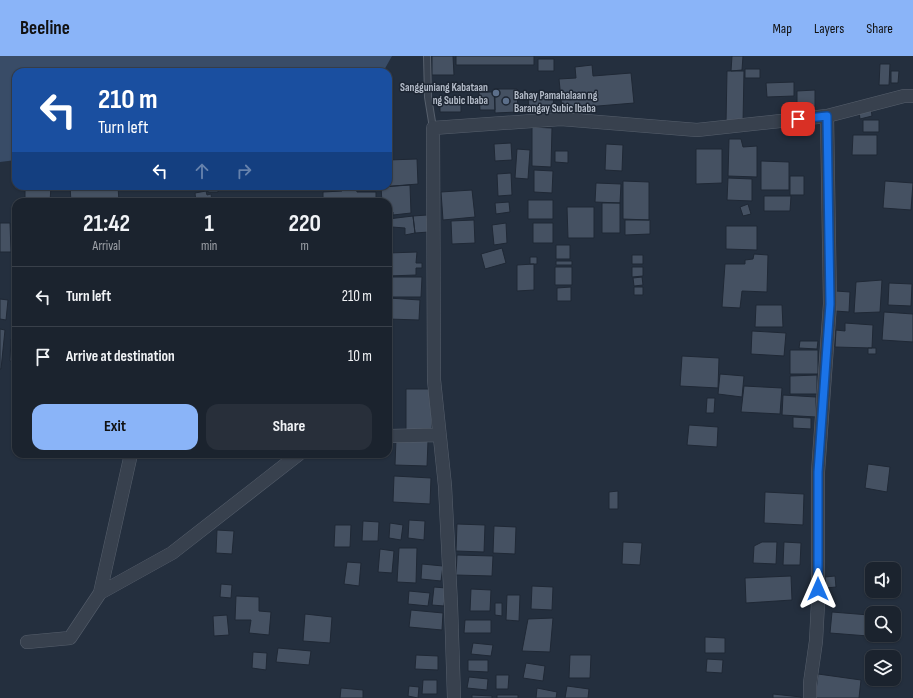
<!DOCTYPE html>
<style>
:root{--surface:#1b232e;--page:#282f3a;--text:#f1f3f6;--muted:#a0a4aa;--line:#39404a;--accent:#8ab4f8}
body{margin:0;font-family:"Sofia Sans Condensed",sans-serif;background:var(--page);color:var(--text);height:100vh;display:flex;flex-direction:column;font-size:15px;white-space:nowrap}
*{box-sizing:border-box;margin:0}
p{font-size:13px;color:var(--muted)}
.icon{flex:none;width:22px;height:22px;fill:none;stroke:currentColor;stroke-width:2;stroke-linecap:round;stroke-linejoin:round}
.map{position:relative;flex:1;overflow:hidden}
.panel{position:absolute;left:12px;top:142px;width:380px;height:260px;display:flex;flex-direction:column;background:var(--surface);border-radius:12px;box-shadow:0 1px 3px #0004,0 0 0 1px var(--line)}
.panel>*{flex:none}
.top-card{position:absolute;left:12px;top:12px;width:380px;height:122px;border-radius:12px;box-shadow:0 1px 3px #0004,0 0 0 1px var(--line);background:#1a4fa0;color:#fff;overflow:hidden}
.tools{position:absolute;left:865px;top:506px;display:grid;gap:8px}
.tools a{display:grid;place-items:center;width:36px;height:36px;border-radius:8px;background:var(--surface);box-shadow:0 1px 3px #0004,0 0 0 1px var(--line);font-size:20px}
.pin{position:absolute;display:grid;place-items:center;width:34px;height:34px;color:#fff;margin:-17px;border-radius:8px;box-shadow:0 2px 6px #0006}
.me{position:absolute;width:44px;margin:-22px;rotate:0deg;stroke-linejoin:round;filter:drop-shadow(0 0 3px #0008)}
.turn{display:flex;align-items:center;gap:14px;height:84px;padding:0 20px;font-size:18px}
.turn .icon{width:52px;height:52px;stroke-width:2.5}
.turn b{display:block;font-size:28px;line-height:34px}
.lanes{display:flex;align-items:center;height:38px;padding:0 20px;background:#0003;justify-content:center;gap:20px;direction:ltr}
.lanes .off{opacity:.35}
.eta{display:flex;justify-content:space-evenly;align-items:center;height:68px;text-align:center}
.eta b{font-size:24px;font-weight:700;line-height:28px}
.button{display:flex;gap:8px;margin-top:auto;padding:8px 20px}
.button a{flex:1;height:46px;border-radius:12px;background:var(--accent);color:#111;font-size:16px;font-weight:700;line-height:46px;text-align:center}
.button a+a{background:var(--page);color:var(--text)}
ul{padding:0;list-style:none}
li{display:flex;align-items:center;gap:12px;height:60px;padding:0 20px;border-top:1px solid var(--line)}
li div{flex:1}
li b{display:block;font-size:15px}
li em{font-style:normal}
header{display:flex;align-items:center;gap:24px;box-sizing:border-box;height:56px;padding:0 20px;background:var(--accent);color:#111}
header strong{font-size:19px}
nav{display:flex;gap:22px;margin-inline-start:auto;font-size:14px}
.map>svg:first-child{display:block}
.water{fill:#394c67}
.building{fill:#455162;stroke:#1f2835}
.lines{fill:none;stroke-linecap:round;stroke-linejoin:round}
.lane-casing{stroke:#565f6c;stroke-width:8}
.street-casing{stroke:#565f6c;stroke-width:14}
.lane{stroke:#38414e;stroke-width:6}
.street{stroke:#38414e;stroke-width:13}
.route-casing{stroke:#114b97;stroke-width:10}
.route{stroke:#1a73e8;stroke-width:7}
.service-dot{fill:#5c6f8a;stroke:#1d2633;stroke-width:1.5}
.labels{text-anchor:middle;stroke-width:3;stroke-linejoin:round;paint-order:stroke}
.poi-label{font-size:11px;font-weight:bold;fill:#b4bcc9;stroke:#1d2633;text-anchor:end}
</style>
<header>
<strong>Beeline</strong>
<nav><a>Map</a><a>Layers</a><a>Share</a></nav>
</header>
<div class="map">
<svg width="913" height="642" viewBox="0 0 913 642">
<rect width="100%" height="100%" fill="#242f3e"/>
<path class="water" d="M0,0h392l-9,16h-367v88l-16,2z"/>
<path class="building" d="M432,0h21l1,19h-22z
M456,0h78v9h-78z
M732,0h11l-1,14 -11,1z
M538,3h16v12h-16z
M880,8h10l-1,21h-10z
M592,9l1,11 38,-3 3,30 -72,6 -3,-30 17,-1 -1,-11z
M745,13h15v9h-15z
M727,15h17l-1,52h-17z
M891,15h8l-1,12h-7z
M794,26v14l-27,1 -1,-14z
M495,33h22l1,23 -23,1z
M815,34v19h-18v-18z
M479,36h15l1,18h-15z
M553,36l1,20 -25,2 -1,-20z
M461,41v15h-21v-14z
M871,52l1,8 -12,3 -1,-8z
M863,64h16v12h-16z
M532,71l20,1 -1,39 -19,-1z
M853,79h24v20h-25z
M729,83h12l2,8 14,-1v31l-29,-1z
M511,87l1,17 -17,1 -1,-17z
M606,88l17,1 -1,26 -17,-1z
M517,93l13,1 -2,29 -13,-1z
M696,93h26v34l-26,1z
M555,95h13v12l-13,-1z
M417,103l1,25 -37,3v-1h7v-26z
M761,105l28,1v28h-28z
M534,114l19,1 -1,22 -18,-1z
M511,117l1,22 -14,1 -1,-22z
M790,120h14v19h-14z
M728,122l24,1v22l-25,-1z
M623,125l26,1v38l-26,-1z
M885,125l28,2 -2,27 -28,-2z
M596,127l25,1 -1,19 -25,-1z
M410,129l1,28 -18,2v-3l-5,1v-11h-6l-1,-15z
M25,130h26l-1,16h-25z
M70,130h48l1,16h-48z
M208,130h10v6h-10z
M342,130h14l1,6h19v10h-53v-10l19,-1z
M472,134l3,27 -32,3 -2,-28z
M206,135l1,4 4,-1 1,8h-16l-1,-9z
M764,140h27l-1,15h-26z
M528,144h25v19h-25z
M509,146l1,10 -14,2 -1,-11z
M602,147h18v30h-18z
M748,148l3,10 -8,2 -3,-9z
M567,151h27v31h-26z
M427,159l2,17 -14,1 -2,-17z
M413,160l2,17 -10,2v-7l-13,-1 -1,8 -3,1v-17z
M474,164l1,23 -23,1 -1,-23z
M625,164h25v14l-25,1z
M0,167h10l1,29h-11z
M506,167l1,20 -13,2 -2,-20z
M533,167h20v20h-20z
M726,170h31v24l-31,-1z
M556,189h14v14h-14z
M502,192l4,15 -21,6 -4,-15z
M417,196l-1,11h6v5h-6v7l-28,1v-23z
M754,198l14,1 -1,37 -25,-1 -2,17 -18,-1 3,-43h20v-4l8,-1z
M632,199h11v9h-11z
M530,201h7v7h-7z
M556,205h16v4h-16z
M534,208v26l-17,1v-26z
M555,211h17v18h-17z
M632,211h11v9l-11,1z
M388,221h34l-1,20h-33z
M642,221l1,8 -9,1 -1,-8z
M882,224l-2,32 -26,1 2,-31z
M889,227l23,1 -1,22 -23,-1z
M571,231v14h-14v-13z
M634,231h9v8h-9z
M836,235l14,1 -1,20 -14,-1z
M388,242l32,2 -1,20 -31,-1z
M0,243l8,1 -2,20 -6,-1z
M756,249h26l1,22h-28z
M884,256l29,2v28l-31,-2z
M845,267l28,2 -1,23 -37,-1 1,-17 9,1z
M0,273l5,1 -4,39h-1z
M752,275l34,2 -2,23 -33,-2z
M11,283h5v23l-6,-1z
M800,285h18l-1,8 -18,-1z
M868,292h8v6h-8z
M790,294h28v24h-28z
M682,300l37,2 -1,30 -38,-2z
M720,318l24,2 -2,21 -24,-3z
M817,319v19h-27v-18z
M744,330l38,2 -2,26 -39,-2z
M406,333h26v40l-26,1z
M783,339l33,2v20l-34,-2z
M707,342h8l-1,15h-8z
M793,361l18,1v11l-18,-1z
M689,369l29,2 -1,20 -30,-2z
M396,383l32,2 -1,25 -32,-1z
M868,408l22,3 -3,25 -22,-4z
M394,420l37,2 -1,26 -37,-2z
M618,435v18h-9v-17z
M765,436l39,2 -1,31 -39,-2z
M409,464l16,1 -1,19 -16,-2z
M363,465l16,1 -1,19h-16z
M390,467l13,2 -2,15 -12,-2z
M457,468l28,1 -1,27 -28,-1z
M335,469h16l-1,22h-16z
M494,470l22,1 -1,27 -22,-1z
M217,474l17,1 -2,23 -16,-1z
M623,486l19,1 -2,22 -18,-1z
M762,486h15l-1,22 -23,-1 1,-17z
M784,486l17,1 -1,22h-17z
M399,492h18l-1,35 -19,-1z
M380,493l14,2 -2,22 -14,-1z
M457,499l36,1 -1,20 -36,-1z
M347,506l14,1 -2,23 -15,-2z
M422,508l21,2 -2,15 -20,-2z
M791,520l1,24 -46,3 -1,-25z
M835,520l1,11 -10,1 -1,-11z
M221,528l11,1 -1,13 -11,-1z
M532,530l21,1 -1,23 -21,-1z
M434,531l12,1 -2,18 -12,-1z
M471,533l20,1 -1,21h-20z
M409,535l21,2 -2,13 -20,-2z
M507,539h13l-1,26 -13,-1z
M236,540l23,1v14l12,1 -2,23 -20,-2 2,-13h-16z
M495,547h7v13l-7,-1z
M411,554l32,3 -1,17 -33,-3z
M832,556l37,3 -1,21 -38,-3z
M305,558l27,3 -2,26 -27,-2z
M227,559l2,20 -15,1 -1,-20z
M553,562l-3,34 -28,-1 6,-32z
M465,564h26v13h-27z
M705,581l20,1v15h-20z
M473,587l20,2 -2,11 -20,-2z
M278,592l33,3 -2,14 -33,-3z
M253,596l14,1 -1,17 -14,-2z
M416,599l22,1v14l-23,-1z
M570,599h21l-1,23h-21z
M707,603l16,1 -1,13 -16,-1z
M468,604h20v12l-20,-1z
M526,607l19,3 -2,15 -20,-3z
M818,618l43,6 -2,18h-44z
M496,619h13l-1,14h-12z
M469,621l19,2 -1,11 -20,-2z
M423,624h14v14h-15z
M409,630l10,1 -1,11 -10,-2z
M567,630l22,3 -1,9h-23z
M341,632l22,2v8h-23z
M537,632l20,4 -1,6h-20z
M773,638l28,3v1h-28z
M472,639l20,1v2h-20z
M497,639h21v3h-21z"/>
<g class="lines">
<defs>
<path id="lane" d="M427,0l1,41 5,31"/>
<path id="street" d="M388,380l51,-1
M100,537l31,-139
M27,586l43,-4 30,-45 72,-40 127,-99
M454,642l-3,-93 -6,-119 -11,-106 -1,-252 128,-9 136,11 130,-14 77,-20h9
M810,642v-15l6,-42 2,-38v-131l12,-168 -3,-188"/>
</defs>
<use href="#lane" class="lane-casing"/>
<use href="#street" class="street-casing"/>
<use href="#lane" class="lane"/>
<use href="#street" class="street"/>
</g>
<g class="lines">
<defs>
<path id="route" d="M798,63l29,-3 3,188 -12,168v117"/>
</defs>
<use href="#route" class="route-casing"/>
<use href="#route" class="route"/>
</g>
<g class="service-dot">
<circle cx="496" cy="37" r="4"/>
<circle cx="506" cy="45" r="4"/>
</g>
<g class="labels">
<g class="poi-label">
<text x="488" y="35">Sangguniang Kabataan<tspan x="488" dy="13">ng Subic Ibaba</tspan></text>
<text x="514" y="43" text-anchor="start">Bahay Pamahalaan ng<tspan x="514" dy="13">Barangay Subic Ibaba</tspan></text>
</g>
</g>
</svg>
<div class="tools">
<a><svg class="icon" aria-label="sound" viewBox="0 0 24 24"><path d="M4 9h4l5-4v14l-5-4H4zM17 9q2 3 0 6"/></svg></a>
<a><svg class="icon" aria-label="search" viewBox="0 0 24 24"><circle cx="10" cy="10" r="6"/><path d="M15 15l6 6"/></svg></a>
<a><svg class="icon" aria-label="layers" viewBox="0 0 24 24"><path d="M12 4l9 5-9 5-9-5zM3 14l9 5 9-5"/></svg></a>
</div>
<div class="pin" style="left:798px;top:63px;background:#d93025"><svg class="icon" aria-label="arrive" viewBox="0 0 24 24"><path d="M6 21V4h12l-3 4 3 4H6"/></svg></div>
<svg class="me" style="left:818px;top:533px" viewBox="-20 -20 40 40"><path d="M0-17L14 15 0 8-14 15z" fill="#1a73e8" stroke="#fff" stroke-width="4"/></svg>
<div class="top-card">
<div class="turn"><svg class="icon" aria-label="left" viewBox="0 0 24 24"><path d="M17 20v-9H6M10 6l-5 5 5 5"/></svg><div><b>210 m</b>Turn left</div></div>
<div class="lanes"><svg class="icon" aria-label="left" viewBox="0 0 24 24"><path d="M17 20v-9H6M10 6l-5 5 5 5"/></svg><svg class="icon off" aria-label="ahead" viewBox="0 0 24 24"><path d="M12 20V5M6 11l6-6 6 6"/></svg><svg class="icon off" aria-label="right" viewBox="0 0 24 24"><path d="M7 20v-9h11M14 6l5 5-5 5"/></svg></div>
</div>
<section class="panel">
<div class="eta">
<div><b>21:42</b><p>Arrival</p></div>
<div><b>1</b><p>min</p></div>
<div><b>220</b><p>m</p></div>
</div>
<ul>
<li><svg class="icon" aria-label="left" viewBox="0 0 24 24"><path d="M17 20v-9H6M10 6l-5 5 5 5"/></svg><div><b>Turn left</b></div><em>210 m</em></li>
<li><svg class="icon" aria-label="arrive" viewBox="0 0 24 24"><path d="M6 21V4h12l-3 4 3 4H6"/></svg><div><b>Arrive at destination</b></div><em>10 m</em></li>
</ul>
<div class="button"><a>Exit</a><a>Share</a></div>
</section>
</div>
